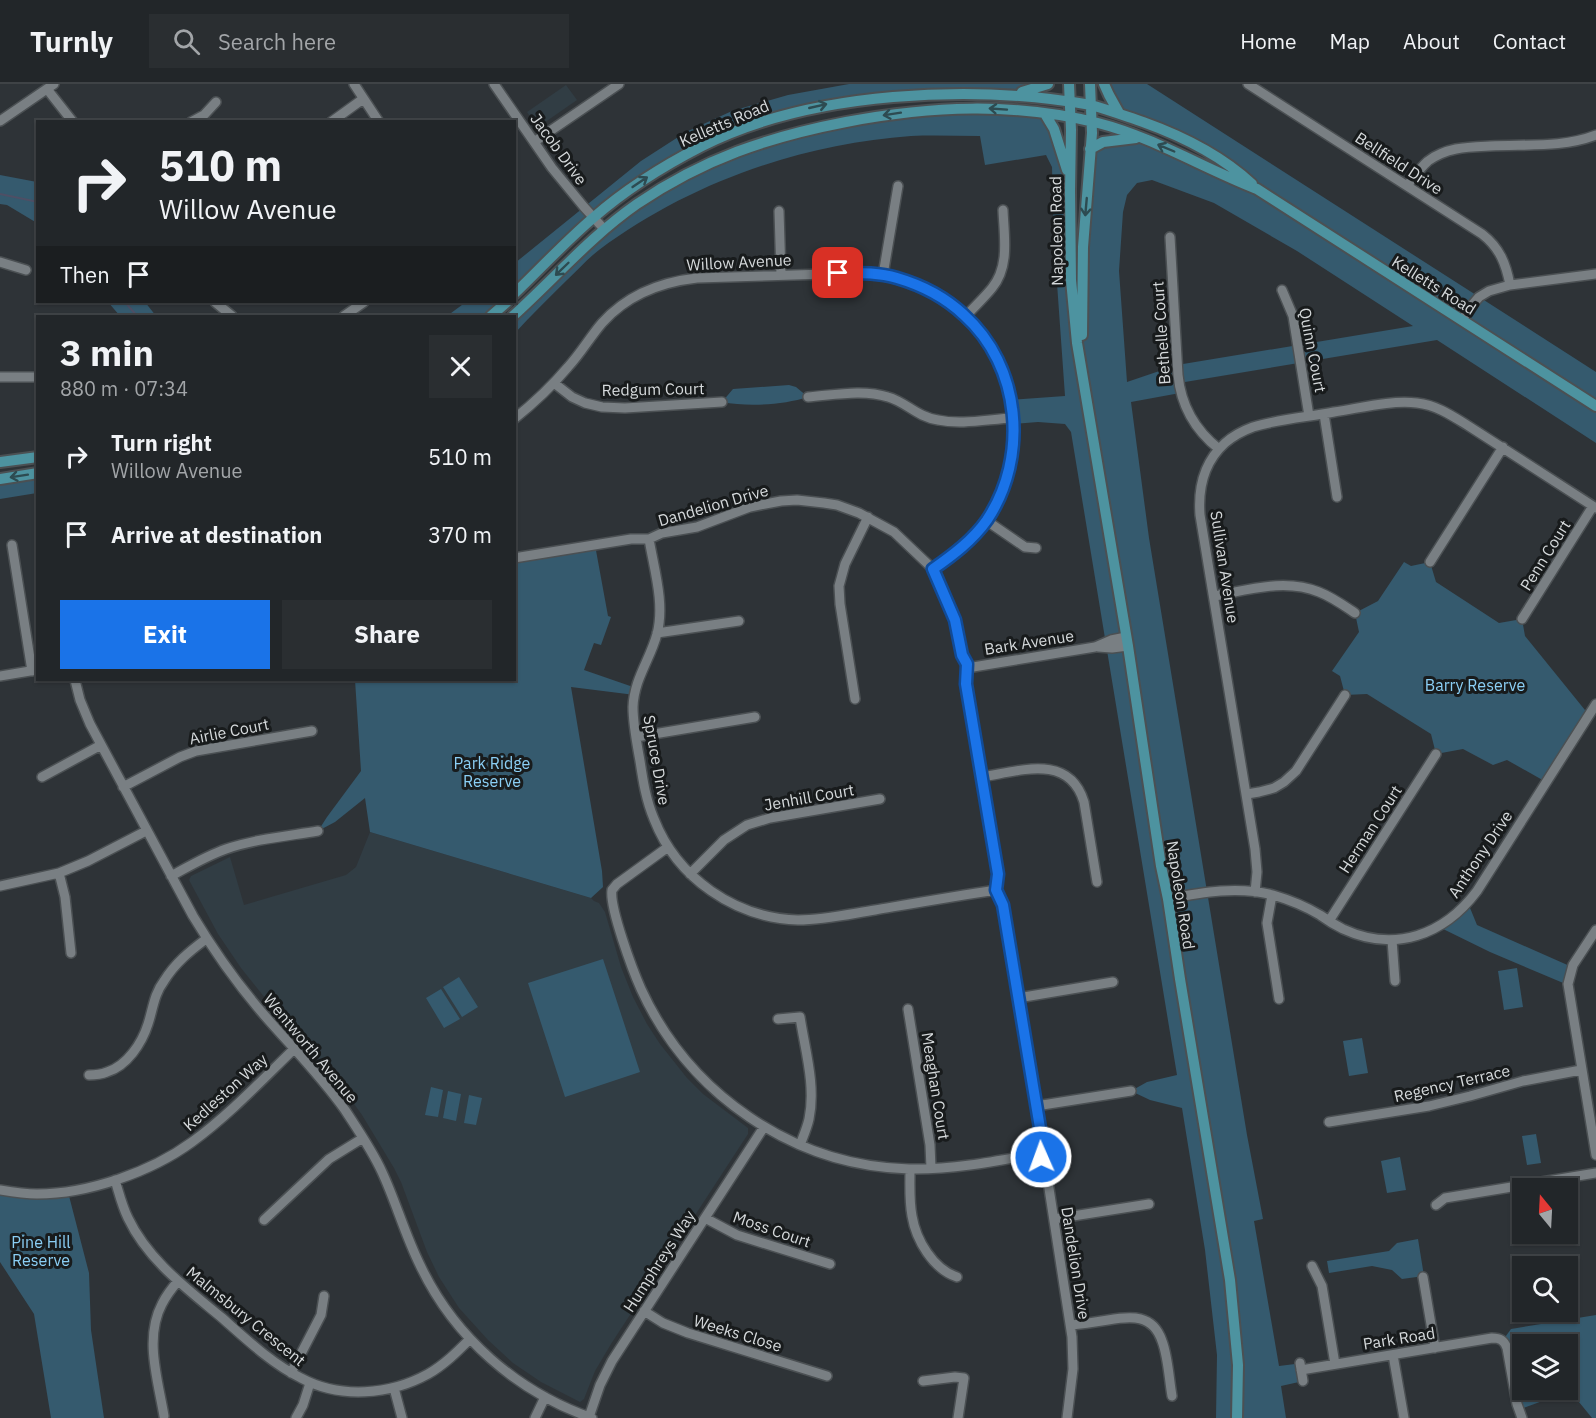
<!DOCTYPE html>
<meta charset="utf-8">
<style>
:root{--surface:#222629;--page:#2a2e31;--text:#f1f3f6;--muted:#a2a5a8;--line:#3f4346;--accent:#1a73e8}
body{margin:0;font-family:"IBM Plex Sans",sans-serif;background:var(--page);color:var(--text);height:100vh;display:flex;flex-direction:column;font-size:22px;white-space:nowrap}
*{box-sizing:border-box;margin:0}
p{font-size:20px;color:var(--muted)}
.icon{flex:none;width:33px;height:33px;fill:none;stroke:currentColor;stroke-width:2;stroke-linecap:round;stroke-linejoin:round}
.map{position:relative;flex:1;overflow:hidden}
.details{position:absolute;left:36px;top:231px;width:480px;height:366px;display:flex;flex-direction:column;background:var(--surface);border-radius:0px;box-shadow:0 2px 4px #0004,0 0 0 2px var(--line)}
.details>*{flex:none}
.top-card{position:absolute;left:36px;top:36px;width:480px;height:183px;border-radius:0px;box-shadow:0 2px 4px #0004,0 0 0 2px var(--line);background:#222629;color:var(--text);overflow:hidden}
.needle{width:39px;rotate:342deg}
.buttons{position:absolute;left:1512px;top:1094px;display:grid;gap:12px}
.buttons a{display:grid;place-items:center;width:66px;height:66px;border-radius:0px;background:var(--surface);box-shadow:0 2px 4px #0004,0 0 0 2px var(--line);font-size:30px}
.pin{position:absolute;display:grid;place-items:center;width:51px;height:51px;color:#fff;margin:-26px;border-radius:12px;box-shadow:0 3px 9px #0006}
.me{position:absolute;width:66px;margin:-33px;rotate:358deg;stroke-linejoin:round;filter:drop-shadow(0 0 4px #0008)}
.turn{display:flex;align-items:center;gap:21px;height:126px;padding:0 24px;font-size:27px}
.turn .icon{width:78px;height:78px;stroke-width:2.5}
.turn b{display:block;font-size:42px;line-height:51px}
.then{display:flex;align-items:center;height:57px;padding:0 24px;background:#0003;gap:12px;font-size:22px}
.round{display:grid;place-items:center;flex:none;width:63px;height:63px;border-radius:0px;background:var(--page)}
.summary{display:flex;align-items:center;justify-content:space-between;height:102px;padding:0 24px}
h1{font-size:36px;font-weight:800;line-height:45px}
.action{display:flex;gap:12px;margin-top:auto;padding:12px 24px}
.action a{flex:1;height:69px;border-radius:0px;background:var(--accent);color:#fff;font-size:24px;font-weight:800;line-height:69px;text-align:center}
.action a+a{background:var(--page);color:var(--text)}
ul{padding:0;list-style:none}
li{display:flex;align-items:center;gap:18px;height:78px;padding:0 24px}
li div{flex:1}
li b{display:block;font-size:22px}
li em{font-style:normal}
header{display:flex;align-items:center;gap:36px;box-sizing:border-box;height:84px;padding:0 30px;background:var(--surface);border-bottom:2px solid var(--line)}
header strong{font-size:28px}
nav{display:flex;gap:33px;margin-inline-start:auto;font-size:21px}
.search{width:420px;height:54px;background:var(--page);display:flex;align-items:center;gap:15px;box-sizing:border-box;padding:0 21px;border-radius:0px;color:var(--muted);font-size:22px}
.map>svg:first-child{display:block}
.built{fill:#313d44}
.green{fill:#355a6e;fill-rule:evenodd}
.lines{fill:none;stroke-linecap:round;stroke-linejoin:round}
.stream{stroke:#4e4f65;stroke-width:2}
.minor-casing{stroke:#4b5053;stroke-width:12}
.major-casing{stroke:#4b5053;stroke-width:14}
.minor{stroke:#797f83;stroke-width:9}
.major{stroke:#4d93a0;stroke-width:10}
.oneway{stroke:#2d4b51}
.route-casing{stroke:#114b97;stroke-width:15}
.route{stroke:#1a73e8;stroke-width:10}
.labels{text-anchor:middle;stroke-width:6;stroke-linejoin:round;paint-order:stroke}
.street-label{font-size:16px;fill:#d5d9db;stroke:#181b1c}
.park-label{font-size:16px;fill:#8bcff5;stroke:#181b1c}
</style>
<header>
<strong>Turnly</strong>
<div class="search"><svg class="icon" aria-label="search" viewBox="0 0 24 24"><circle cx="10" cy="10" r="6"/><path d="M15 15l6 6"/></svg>Search here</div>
<nav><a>Home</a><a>Map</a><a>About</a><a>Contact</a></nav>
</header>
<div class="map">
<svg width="1596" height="1334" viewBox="0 0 1596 1334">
<rect width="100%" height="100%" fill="#2e3337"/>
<path class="built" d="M566,1l11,15 -36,25 -6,-1 -8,-12z
M370,748l221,66 3,3 5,2 6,9 16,55 12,30 14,27 13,20 27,34 16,16 45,34v6l-137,210 -16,27 -11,28 -4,3 -39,-20 -28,-19 -25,-23 -29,-32 -20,-31 -12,-25 -26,-70 -7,-14 -32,-53 -28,-39 -44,-47 -49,-61 -23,-34 -29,-54 2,-4 39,-19 14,48 102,-30 10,-8z"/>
<path class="green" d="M849,0h199l-29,8 -75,-2 -195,36 -115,59 -119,109v-31l126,-102 45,-29 46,-21 56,-16z
M1104,0h43l449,288v71l-159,-103 -258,43 1,10 -49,9 18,136 98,597 16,84 -9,2 25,145 16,-2 4,18 -18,4 5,32h-70l1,-63 -12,-105 -23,-142 -32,-8 -19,-9 16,-9 30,-7 -106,-643 -6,-8 -27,-2 -25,2 -3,-24 55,-4 -11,-155 -2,-74 -6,-12 -61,10 -5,-29c-23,0 -46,-1 -69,0 -111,8 -222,47 -312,114 -12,9 -22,21 -33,31 -17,17 -35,34 -51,52l-1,-17 121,-111 102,-54 165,-39 143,2 25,65 1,101 12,91 -1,-54 8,-168 49,-12 115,51 -31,-27 -104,-48zM1152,96l62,23 83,48 116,75 -236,39 -50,17 -8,-111 4,-59 4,-17 10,-12z
M0,91l37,7v41l-30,-18 -7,-1z
M108,218h37l11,14h-36z
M466,218h41l-16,14h-44z
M789,301l7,2 12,10c-25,8 -60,10 -86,5l11,-13z
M37,389v20l-37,6v-20z
M595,461l13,71 3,1 -10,28 -7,-2 -10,27 52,18 -1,7 -64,-8 31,184 1,16 -12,11 -221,-66 -5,-34 -30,24 -17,9 9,-14 34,-46 -6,-91h159l1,-122z
M1404,478l7,4 19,-4 6,20 63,41 23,-4 3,17 64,79 -43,67 -39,-22 -14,5 -30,-16 -27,5 -5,-20 -64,-40 -22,1 -5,-19 -8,-5 27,-39 -4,-19 23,-12z
M1468,819l9,22 95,42 -4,18 -78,-33 -51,-25z
M603,875l37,113 -75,25 -37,-114z
M1517,884l6,39 -19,3 -6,-39z
M459,893l19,30 -16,10 -19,-30z
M441,905l19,30 -16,9 -18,-30z
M1362,954l6,35 -19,3 -6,-35z
M431,1003l12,3 -5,27 -13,-2z
M448,1007l13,3 -5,27 -13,-3z
M469,1011l13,3 -6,27 -12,-2z
M1536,1050l5,29 -14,2 -5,-29z
M1400,1073l6,33 -19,3 -6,-32z
M0,1106l68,2 21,81 2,57 13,88h-53l-17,-104 -34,-52z
M1418,1155l6,37 -22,3 -10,-9 -20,-4 -43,7 -2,-12 62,-10 8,-8z
M1596,1231v103h-4l-22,-27 -52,19 -15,-70 8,-11zM1522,1260h46v45h-46z"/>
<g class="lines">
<path class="stream" d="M0,110l38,8
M125,218l12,14"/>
<defs>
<path id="minor" d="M354,0l25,38
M494,0l58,84 32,39 20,22
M1248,0l234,150c18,14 24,30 28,51
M47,5l26,33
M0,37l54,-37
M191,38l13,-7 12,-13
M331,38l32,-23
M534,58l85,-58
M1407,102c7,-9 13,-18 21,-25 19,-14 40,-14 62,-15 35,-2 73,2 106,-11
M779,127l2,64
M1170,153l8,138c3,31 17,55 41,74
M0,178l26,8
M883,191l15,-89
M1282,206l11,26 16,100
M215,218l17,14
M344,232l20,-14
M966,232c8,-9 18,-18 26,-28 18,-22 12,-52 11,-78
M1462,236l11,-16 6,-7 10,-6 21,-6 86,-11
M0,293h38
M554,299l18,14 13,6 17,4 23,1 97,-6
M808,313c26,-2 55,-8 80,0 18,5 29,20 50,23 24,5 51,-1 75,-2
M1324,330l13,83
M514,335c20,-16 38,-33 54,-52 13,-14 22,-30 34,-44 25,-28 59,-41 95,-45l160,-5c39,2 79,15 108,42 55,52 64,143 22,205 -14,21 -35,35 -54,49
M987,437l38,26 11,1
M649,455c5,30 16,65 8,95 -7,26 -23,45 -24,73 0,18 4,37 7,54 3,20 6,39 14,58 23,59 81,99 144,101 26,0 52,-6 77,-10 41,-7 81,-14 121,-20
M12,461l20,126
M514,474l117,-19h18l13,-6 35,-6 53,-20 31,-6 16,-1 27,3 13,2 22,8 35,19 39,37 22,51 7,35 5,9 -1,19 32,191 -2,16 7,15 38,229 -1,19 6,16 26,168 1,32 -6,49
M1430,478l73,-115
M1214,512c34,-6 71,-18 105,-4 13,5 24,13 36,21
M1522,535l71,-113
M657,549l82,-12
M1098,563l14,1 16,-2
M967,584l128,-21 16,-7 15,-3
M0,592l36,-6
M75,596l5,20 10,24 103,192c21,35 45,69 72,100 27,31 56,60 80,94 13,20 27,40 37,62 14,30 23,63 38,93 34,72 97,127 172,153
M855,615l-15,-95 -1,-18 6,-22 23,-47
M636,653l119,-20
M42,693l59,-32
M982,693c38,-6 87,-24 102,25l13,80
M123,703l57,-30 16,-6 116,-20
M1247,710l12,-2 15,-4 10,-6 12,-11 49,-76
M668,763l-51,37 -5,6c-3,17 21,81 29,99 48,105 152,177 268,180 44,1 88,-8 131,-16
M59,789l6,24 6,56
M690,790l34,-34 23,-15 23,-7 110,-19
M171,792c17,-9 35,-20 55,-27 29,-10 62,-13 92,-18
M0,802l59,-13 29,-12 58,-30
M1255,808l2,-20 -2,-23 -55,-334c-2,-26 4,-53 25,-72 8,-7 17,-12 28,-16 26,-8 55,-10 81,-15 27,-4 56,-12 83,-9 19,2 34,12 50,22l129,83
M1272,811l-5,28 12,76
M1168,815c35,-7 70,-13 105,-4 17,5 32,11 47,20 7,5 15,10 23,14 52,24 101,6 134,-38l119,-187
M1329,837l107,-167
M1596,846l-23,35 -5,19 28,171
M1392,856l3,41
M1018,914l95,-16
M908,925l22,136 1,23
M778,935l22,-2c5,33 16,69 9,102 -2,9 -6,18 -9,26
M89,991c6,0 13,-1 18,-3 20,-6 35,-29 41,-48 5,-15 6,-30 16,-43 11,-18 26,-30 42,-42
M1036,1022l95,-15
M1329,1038l100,-16 41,-10 53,-15 58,-11
M910,1085c0,16 -1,31 2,47 4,24 21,53 45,61
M115,1096c4,13 7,26 13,38 20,42 58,70 93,99 25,22 50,46 80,61 39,21 89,17 127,-4 16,-9 29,-22 42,-35
M0,1106c12,2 24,4 37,4 51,0 114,-22 155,-52 37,-27 69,-61 102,-93
M1436,1121l9,-7 151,-25
M705,1134l32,17 93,29
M1054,1135l95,-15
M264,1136l65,-61 34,-21
M1312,1182l10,20 13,78
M1423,1193l12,71
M644,1227l19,12 25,10 139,43
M1071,1241c13,-1 25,-3 37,-5 23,-4 45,-6 54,21 6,15 7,38 10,55
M1393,1271l11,63
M1300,1279l3,18
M1301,1286l191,-32c8,0 12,2 15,10l10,56 5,14
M291,1289l30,-58 3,-19
M923,1297l32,-4 9,1 -6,40
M394,1304l8,30
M164,1332c-6,-36 -20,-78 -2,-112 4,-8 10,-16 16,-23
M589,1333l11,-32 12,-24 152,-234
M296,1334l7,-13 7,-22
M535,1334l10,-21"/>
<path id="major" d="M1069,0l2,46 -1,61 1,89 6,63 51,303 33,220 7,33 12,80 50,301 8,85 -1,53
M1104,0l5,11 10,18
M1022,8l26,-8
M1045,30l9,15 13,41
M1090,65l13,-7 33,-4
M514,210c26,-25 51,-52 79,-76 33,-29 70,-52 109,-72 109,-55 271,-62 389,-41 18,5 34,11 52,17 39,14 78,33 109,62
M491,232l16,-14
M513,232c41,-37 78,-80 124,-112 66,-45 131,-67 209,-82 84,-16 168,-20 252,1 55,14 105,45 159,66l339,217
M1082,251l1,-88 9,-114 -2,-49
M0,378l38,-5
M0,395l38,-6"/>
</defs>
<use href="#minor" class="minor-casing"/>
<use href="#major" class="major-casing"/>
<use href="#minor" class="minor"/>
<use href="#major" class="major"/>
</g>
<defs><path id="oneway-shaft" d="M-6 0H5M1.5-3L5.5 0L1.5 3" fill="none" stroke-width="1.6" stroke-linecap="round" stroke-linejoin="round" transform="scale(1.5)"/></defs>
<g class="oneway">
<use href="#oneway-shaft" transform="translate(818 22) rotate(-13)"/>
<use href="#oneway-shaft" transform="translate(998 25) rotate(-176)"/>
<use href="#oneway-shaft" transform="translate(892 30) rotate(171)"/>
<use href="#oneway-shaft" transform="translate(1166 64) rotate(-157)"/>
<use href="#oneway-shaft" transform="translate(640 98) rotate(-34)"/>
<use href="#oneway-shaft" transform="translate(1086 123) rotate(95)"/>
<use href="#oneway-shaft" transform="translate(562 185) rotate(136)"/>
<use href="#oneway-shaft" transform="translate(19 392) rotate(171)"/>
</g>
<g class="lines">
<defs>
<path id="route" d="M838,189c19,0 39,-1 59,5 24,7 49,20 67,37 57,51 65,142 23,205 -14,20 -34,35 -54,49l22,51 7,35 5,9 -1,20 32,190 -2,16 7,15 38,229c1,8 -2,15 0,23"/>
</defs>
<use href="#route" class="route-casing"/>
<use href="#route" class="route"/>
</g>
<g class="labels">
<g class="street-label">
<text transform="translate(724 39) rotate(-23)" y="6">Kelletts Road</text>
<text transform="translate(559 65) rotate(54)" y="6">Jacob Drive</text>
<text transform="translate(1399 79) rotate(33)" y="6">Bellfield Drive</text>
<text transform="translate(1056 147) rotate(-91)" y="6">Napoleon Road</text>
<text transform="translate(739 178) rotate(-3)" y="6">Willow Avenue</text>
<text transform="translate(1434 201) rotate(32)" y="6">Kelletts Road</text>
<text transform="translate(1161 249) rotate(-94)" y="6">Bethelle Court</text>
<text transform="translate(1313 266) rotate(79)" y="6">Quinn Court</text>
<text transform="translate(653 305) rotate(-1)" y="6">Redgum Court</text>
<text transform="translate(713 421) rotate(-16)" y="6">Dandelion Drive</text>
<text transform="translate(1545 471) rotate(-58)" y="6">Penn Court</text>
<text transform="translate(1225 483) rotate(81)" y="6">Sullivan Avenue</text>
<text transform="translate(1029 558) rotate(-9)" y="6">Bark Avenue</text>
<text transform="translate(229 647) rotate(-11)" y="6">Airlie Court</text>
<text transform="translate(657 676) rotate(80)" y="6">Spruce Drive</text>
<text transform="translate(809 713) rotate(-10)" y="6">Jenhill Court</text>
<text transform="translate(1370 745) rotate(-57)" y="6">Herman Court</text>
<text transform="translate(1480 770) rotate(-56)" y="6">Anthony Drive</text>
<text transform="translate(1181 811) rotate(81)" y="6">Napoleon Road</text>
<text transform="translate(311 964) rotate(50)" y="6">Wentworth Avenue</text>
<text transform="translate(1452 999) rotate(-13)" y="6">Regency Terrace</text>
<text transform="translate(936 1002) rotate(81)" y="6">Meaghan Court</text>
<text transform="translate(225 1008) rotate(-42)" y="6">Kedleston Way</text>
<text transform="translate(772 1145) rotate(19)" y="6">Moss Court</text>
<text transform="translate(659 1177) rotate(-57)" y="6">Humphreys Way</text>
<text transform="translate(1076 1179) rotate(81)" y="6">Dandelion Drive</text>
<text transform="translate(246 1232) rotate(39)" y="6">Malmsbury Crescent</text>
<text transform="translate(738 1249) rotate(17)" y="6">Weeks Close</text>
<text transform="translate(1399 1254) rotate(-9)" y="6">Park Road</text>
</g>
<g class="park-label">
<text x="1475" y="607">Barry Reserve</text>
<text x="492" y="685">Park Ridge<tspan x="492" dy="18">Reserve</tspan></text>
<text x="41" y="1164">Pine Hill<tspan x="41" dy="18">Reserve</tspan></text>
</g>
</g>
</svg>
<div class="buttons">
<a><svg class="needle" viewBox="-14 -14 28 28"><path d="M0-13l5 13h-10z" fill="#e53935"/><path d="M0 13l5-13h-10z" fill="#a2a5a8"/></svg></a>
<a><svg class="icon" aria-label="search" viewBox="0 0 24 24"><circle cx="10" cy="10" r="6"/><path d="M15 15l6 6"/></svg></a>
<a><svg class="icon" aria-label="layers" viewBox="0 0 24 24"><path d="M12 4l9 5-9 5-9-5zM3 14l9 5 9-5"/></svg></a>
</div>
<div class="pin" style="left:838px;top:189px;background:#d93025"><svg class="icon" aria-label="arrive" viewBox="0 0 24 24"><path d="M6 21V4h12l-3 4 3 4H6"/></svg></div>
<svg class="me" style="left:1041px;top:1073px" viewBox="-20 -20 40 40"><circle r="17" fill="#1a73e8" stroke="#fff" stroke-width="3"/><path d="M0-11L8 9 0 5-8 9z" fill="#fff"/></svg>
<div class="top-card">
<div class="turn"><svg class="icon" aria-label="right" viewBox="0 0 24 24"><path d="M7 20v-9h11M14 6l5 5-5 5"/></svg><div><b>510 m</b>Willow Avenue</div></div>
<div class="then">Then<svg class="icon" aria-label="arrive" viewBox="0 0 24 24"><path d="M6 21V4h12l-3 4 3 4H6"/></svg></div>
</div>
<section class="details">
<div class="summary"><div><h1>3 min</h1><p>880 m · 07:34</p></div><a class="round"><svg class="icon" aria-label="close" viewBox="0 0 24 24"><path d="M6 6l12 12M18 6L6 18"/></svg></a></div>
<ul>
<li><svg class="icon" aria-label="right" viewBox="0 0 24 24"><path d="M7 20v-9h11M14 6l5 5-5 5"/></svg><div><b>Turn right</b><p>Willow Avenue</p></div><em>510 m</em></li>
<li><svg class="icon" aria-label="arrive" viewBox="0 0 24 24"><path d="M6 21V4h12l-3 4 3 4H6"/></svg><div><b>Arrive at destination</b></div><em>370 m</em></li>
</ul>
<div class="action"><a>Exit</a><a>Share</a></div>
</section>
</div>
